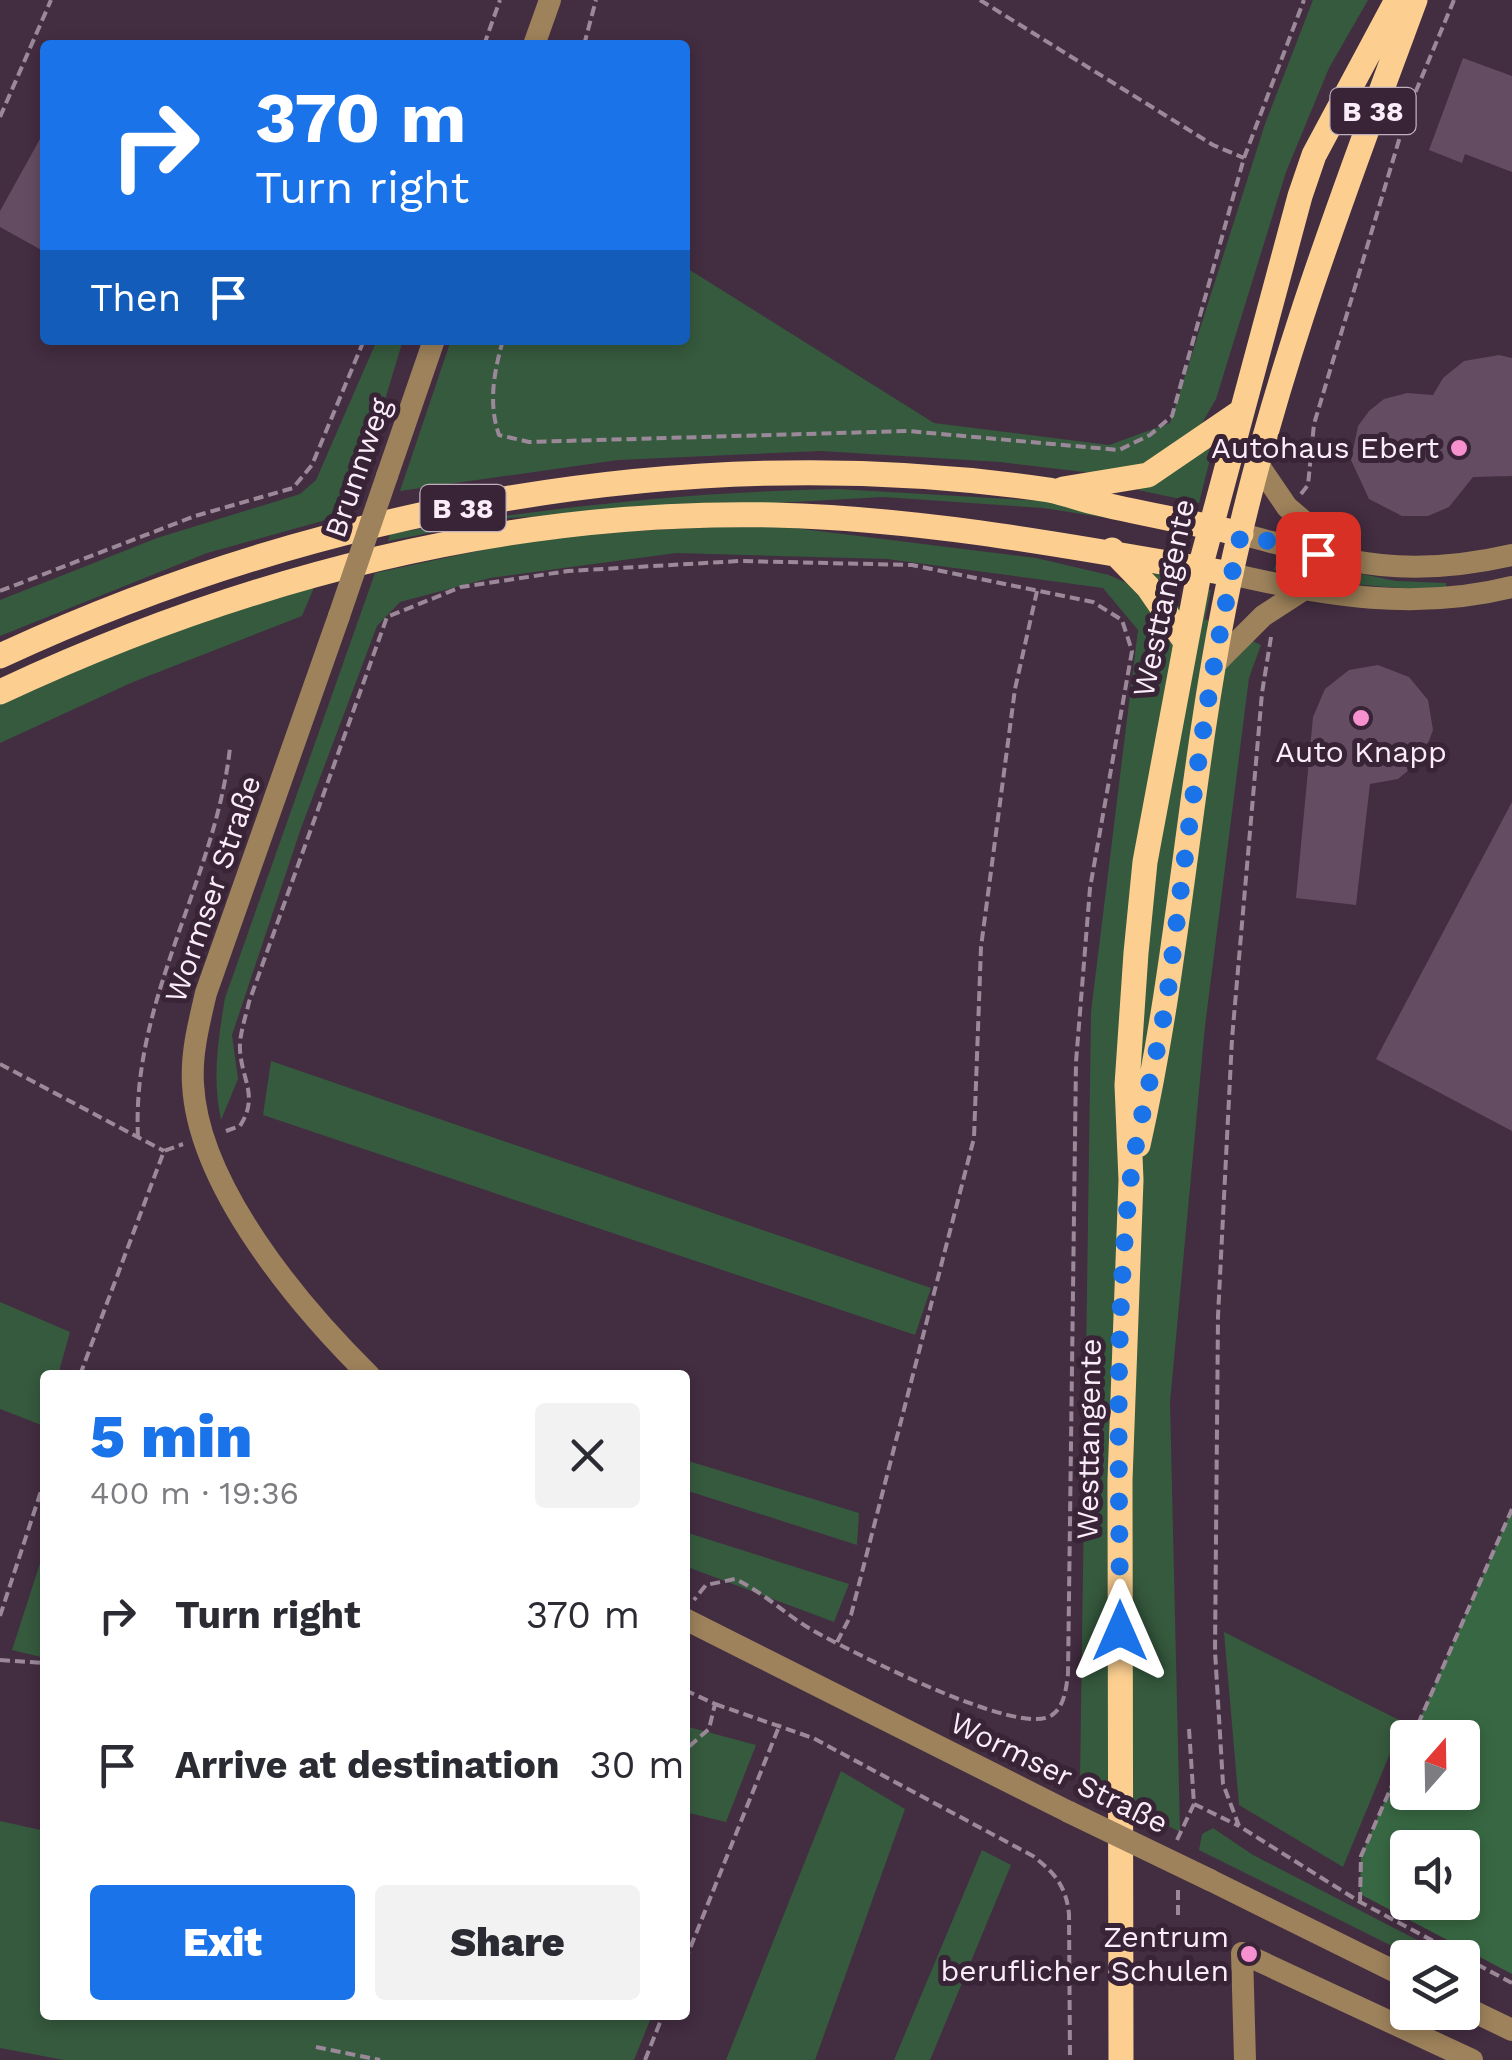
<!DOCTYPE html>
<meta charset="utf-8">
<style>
:root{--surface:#fff;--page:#f2f2f3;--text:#2b2b33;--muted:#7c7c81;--accent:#1a73e8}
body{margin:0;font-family:"Work Sans",sans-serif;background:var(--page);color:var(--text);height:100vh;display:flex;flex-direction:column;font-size:38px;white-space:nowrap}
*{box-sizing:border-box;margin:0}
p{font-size:32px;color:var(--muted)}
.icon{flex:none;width:55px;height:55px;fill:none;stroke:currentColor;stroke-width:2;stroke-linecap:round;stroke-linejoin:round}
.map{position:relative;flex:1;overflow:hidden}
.sheet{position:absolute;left:40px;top:1370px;width:650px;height:650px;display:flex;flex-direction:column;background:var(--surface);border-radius:10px;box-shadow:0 5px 15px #0003}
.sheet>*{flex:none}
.banner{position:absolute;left:40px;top:40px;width:650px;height:305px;border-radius:10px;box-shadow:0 5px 15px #0003;background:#1a73e8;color:#fff;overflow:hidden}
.needle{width:65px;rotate:20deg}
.tools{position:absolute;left:1390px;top:1720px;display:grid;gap:20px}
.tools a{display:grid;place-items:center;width:90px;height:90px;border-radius:10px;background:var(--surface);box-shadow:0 5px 15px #0003;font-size:50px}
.pin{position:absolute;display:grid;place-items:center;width:85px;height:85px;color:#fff;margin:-42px;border-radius:20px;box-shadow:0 5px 15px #0006}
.me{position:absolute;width:110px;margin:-55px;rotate:0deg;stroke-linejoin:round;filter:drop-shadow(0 0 8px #0008)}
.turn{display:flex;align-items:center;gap:35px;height:210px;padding:0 50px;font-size:45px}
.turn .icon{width:130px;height:130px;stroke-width:2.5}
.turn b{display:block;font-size:70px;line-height:85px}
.then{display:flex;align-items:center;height:95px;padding:0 50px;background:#0003;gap:20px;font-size:38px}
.round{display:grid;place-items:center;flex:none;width:105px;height:105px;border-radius:10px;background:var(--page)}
.head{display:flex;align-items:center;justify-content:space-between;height:170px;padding:0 50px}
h1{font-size:60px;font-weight:800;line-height:75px;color:var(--accent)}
.primary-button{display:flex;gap:20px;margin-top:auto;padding:20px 50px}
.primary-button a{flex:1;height:115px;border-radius:10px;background:var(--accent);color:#fff;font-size:40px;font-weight:800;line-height:115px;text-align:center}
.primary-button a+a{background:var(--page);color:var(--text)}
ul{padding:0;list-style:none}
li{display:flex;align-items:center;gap:30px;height:150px;padding:0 50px}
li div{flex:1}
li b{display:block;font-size:38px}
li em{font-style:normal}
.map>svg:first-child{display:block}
.green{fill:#365a3e}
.forest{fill:#386843;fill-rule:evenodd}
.building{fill:#644d62}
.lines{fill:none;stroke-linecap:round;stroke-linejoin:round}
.path{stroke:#9b8999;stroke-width:4;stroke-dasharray:10 5;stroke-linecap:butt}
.minor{stroke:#9d825b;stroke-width:22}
.major{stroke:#fccf90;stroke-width:25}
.minor-bridge{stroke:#9d825b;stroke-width:22}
.route{stroke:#1a73e8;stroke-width:18;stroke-dasharray:0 32.4}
.poi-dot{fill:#f690cf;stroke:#382337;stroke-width:4}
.labels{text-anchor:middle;stroke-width:10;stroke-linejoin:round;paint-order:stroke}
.shield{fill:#382337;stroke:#c0b0be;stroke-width:2.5}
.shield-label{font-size:28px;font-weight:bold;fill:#faecf8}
.poi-label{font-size:30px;fill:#faecf8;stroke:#382337;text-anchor:end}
.street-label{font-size:30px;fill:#faecf8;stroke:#382337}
</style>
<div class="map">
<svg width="1512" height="2060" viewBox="0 0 1512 2060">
<rect width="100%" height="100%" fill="#432d41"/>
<path class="green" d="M1313,0h55l-39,68 -43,104 -70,227 -19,33 -29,25 -59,18 -109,-13 -179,-11 -203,9 -218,31 51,-151h234v-73l249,156 175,22 61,-22 95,-299z
M377,340h26l-52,173 -144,40 -207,83v-36l157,-62 143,-44 16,-14z
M1215,439l-16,64 -61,-13v-3z
M838,489l204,12 124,26 -123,-19 -160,-11 -377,21 -118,23 2,-7c150,-26 296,-42 448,-45z
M762,524l274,34 73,17 64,29 -25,-33 33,8 -6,26 24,11 8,-26h4l-6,29 56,26 -12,33 -44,348 -35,376 10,430 -100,-52 11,-768 47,-382 -35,-42 -216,-29 -211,-6 -186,25 -90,24 -23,24 -77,205 -68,204 6,44 -17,41c-9,-43 -3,-79 4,-122l150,-425 172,-37z
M1278,557l118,24 50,2v7c-59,-2 -114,-6 -172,-20z
M315,585l-13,31 -169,66 -133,61v-42l164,-68z
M271,1061l660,227 -16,47 -652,-220z
M0,1302l70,30 -12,43h-13l-1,51 -44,-17z
M685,1460l174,53 -2,32 -172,-55z
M685,1532l164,52 -15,38 -149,-56z
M43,1554l2,1v103l-33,-8z
M1224,1632l179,90 -60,145 -104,-62z
M685,1726l71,19 -30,77 -41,-10z
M841,1771l64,38 -90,251h-89z
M0,1821l45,10v184h607l-18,45h-570l-64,-12z
M1213,1828l40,27 197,102h-36l-215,-107 3,-16z
M982,1850l29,15 -81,195h-36z"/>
<path class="forest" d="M1512,1509v465l-152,-80 1,-38 46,-107 1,43h54v-54l-50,-1zM1408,1848h54v54h-54z"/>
<path class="building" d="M1463,58l49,18v96l-47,-18 -3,9 -33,-13z
M45,130v122l-45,-25v-16z
M1499,355l13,3v118l-39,1 -24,30 -21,9h-26l-33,-17 -18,-39 7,-34 11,-15 15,-12 23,-6 26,2 10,-17 21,-17z
M1378,665l31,12 19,23 5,30 -11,29 -24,20 -28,5 -14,121 -60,-7 17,-181 12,-28 24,-19z
M1512,802v329l-136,-72z"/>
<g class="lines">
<path class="path" d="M980,0l233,145 31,13
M484,45l16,-45
M584,45l12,-45
M0,117l51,-117
M503,340c-9,32 -15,63 -4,95l30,7 379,-11 211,19 31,-15 22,-19 72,-258 60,-158
M1301,494l7,-9 6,-61 94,-314 46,-110
M0,591l195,-75 98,-28 19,-23 52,-125
M1271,637l-9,56 -30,346 -14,277 -3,335 8,133 16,42 121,76 152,81
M0,1064l164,87
M226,1131l14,-5c19,-30 2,-45 0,-76 -1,-15 6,-34 9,-48l138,-385 74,-30 107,-16 172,-10 172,4 181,37 29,18 10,31 -42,237 -14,174 -8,612c-2,14 -3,32 -16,41 -31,24 -204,-65 -240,-85 -27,-16 -49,-38 -77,-51l-29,6 -12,15
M138,1137c-7,-137 77,-256 92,-389
M80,1375l84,-224 19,-7
M0,1616l45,-137
M837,1642l14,-27 123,-477 7,-191 34,-258 22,-98
M0,1660l45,3
M685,1690l30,14 -6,25 -24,21
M715,1704l98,34 220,118c22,17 33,30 36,58l1,146
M1189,1729l5,75 45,22
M1412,1738l100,-229
M1177,1840l17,-36
M1178,1890v26
M1360,1902l1,-46 47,-107
M685,1961l95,-237
M316,2047l64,13
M645,2060l18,-45"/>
<path class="minor" d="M534,45l16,-45
M1259,466l28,41 59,50
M387,476l47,-136
M1241,534c105,28 162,46 271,21
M1231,574c94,22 187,37 281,13
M339,616l-133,377c-7,30 -15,60 -13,91 5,102 106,222 176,291
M1214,665l49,-49 40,-26
M685,1619l384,193
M1210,1880l198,98
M1462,2006l50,24
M1245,2060l-3,-107 230,107"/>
<path class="major" d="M1063,489l85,-14 91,-62
M1112,550l36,37 37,54
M0,656c321,-149 696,-218 1049,-166 15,3 29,8 44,12 49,12 99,20 148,32
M0,692c241,-113 507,-183 774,-177 155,4 306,33 457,59
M1138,1145c40,-177 51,-360 86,-538 41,-210 117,-408 191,-607
M1121,2060l-1,-580 11,-300 -4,-95 9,-132 9,-91 55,-294 100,-372 14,-41 83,-155"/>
<path class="minor-bridge" d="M339,616l48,-140
M1069,1812l141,68"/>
</g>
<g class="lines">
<path class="route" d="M1120,1631c0,-147 -7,-300 10,-447 8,-67 30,-133 39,-201 19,-151 37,-301 72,-449l77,20"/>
</g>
<g class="poi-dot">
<circle cx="1459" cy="448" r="10"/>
<circle cx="1361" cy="718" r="10"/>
<circle cx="1249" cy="1954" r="10"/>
</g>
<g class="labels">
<g class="shield">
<rect x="1330.5" y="88" width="85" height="46" rx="8"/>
<rect x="420.5" y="485" width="85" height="46" rx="8"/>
</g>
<g class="shield-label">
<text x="1373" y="121">B 38</text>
<text x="463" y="518">B 38</text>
</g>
<g class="poi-label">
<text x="1439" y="458">Autohaus Ebert</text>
<text x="1361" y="762" text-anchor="middle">Auto Knapp</text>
<text x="1229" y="1947">Zentrum<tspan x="1229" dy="34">beruflicher Schulen</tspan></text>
</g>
<g class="street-label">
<text transform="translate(358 468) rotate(-71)" y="10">Brunnweg</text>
<text transform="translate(1164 598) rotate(-78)" y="10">Westtangente</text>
<text transform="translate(213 889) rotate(-71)" y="10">Wormser Straße</text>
<text transform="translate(1089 1439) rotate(-89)" y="10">Westtangente</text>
<text transform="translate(1059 1773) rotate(26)" y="10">Wormser Straße</text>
</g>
</g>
</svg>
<div class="tools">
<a><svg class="needle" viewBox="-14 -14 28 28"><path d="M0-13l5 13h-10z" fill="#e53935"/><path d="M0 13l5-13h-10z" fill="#7c7c81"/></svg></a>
<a><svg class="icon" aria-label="sound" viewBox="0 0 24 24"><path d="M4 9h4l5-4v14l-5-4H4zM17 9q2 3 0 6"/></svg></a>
<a><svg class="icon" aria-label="layers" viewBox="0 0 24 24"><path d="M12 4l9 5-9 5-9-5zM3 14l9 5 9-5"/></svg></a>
</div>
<div class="pin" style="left:1318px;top:554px;background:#d93025"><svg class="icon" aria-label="arrive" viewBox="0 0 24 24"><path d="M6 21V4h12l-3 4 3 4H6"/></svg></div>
<svg class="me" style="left:1120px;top:1631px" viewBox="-20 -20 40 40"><path d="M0-17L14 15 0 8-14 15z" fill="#1a73e8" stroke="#fff" stroke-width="4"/></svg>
<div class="banner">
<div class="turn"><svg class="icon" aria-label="right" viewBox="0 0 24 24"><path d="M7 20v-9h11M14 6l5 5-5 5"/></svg><div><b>370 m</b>Turn right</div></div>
<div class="then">Then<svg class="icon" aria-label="arrive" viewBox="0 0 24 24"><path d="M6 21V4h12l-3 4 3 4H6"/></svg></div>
</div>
<section class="sheet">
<div class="head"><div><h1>5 min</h1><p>400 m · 19:36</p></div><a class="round"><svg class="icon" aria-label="close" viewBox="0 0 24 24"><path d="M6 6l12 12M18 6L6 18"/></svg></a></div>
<ul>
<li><svg class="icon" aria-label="right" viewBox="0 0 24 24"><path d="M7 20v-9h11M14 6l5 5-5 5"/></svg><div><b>Turn right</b></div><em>370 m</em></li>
<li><svg class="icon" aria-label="arrive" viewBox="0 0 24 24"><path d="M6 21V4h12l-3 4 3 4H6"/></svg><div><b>Arrive at destination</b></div><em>30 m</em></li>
</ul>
<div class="primary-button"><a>Exit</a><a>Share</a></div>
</section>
</div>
